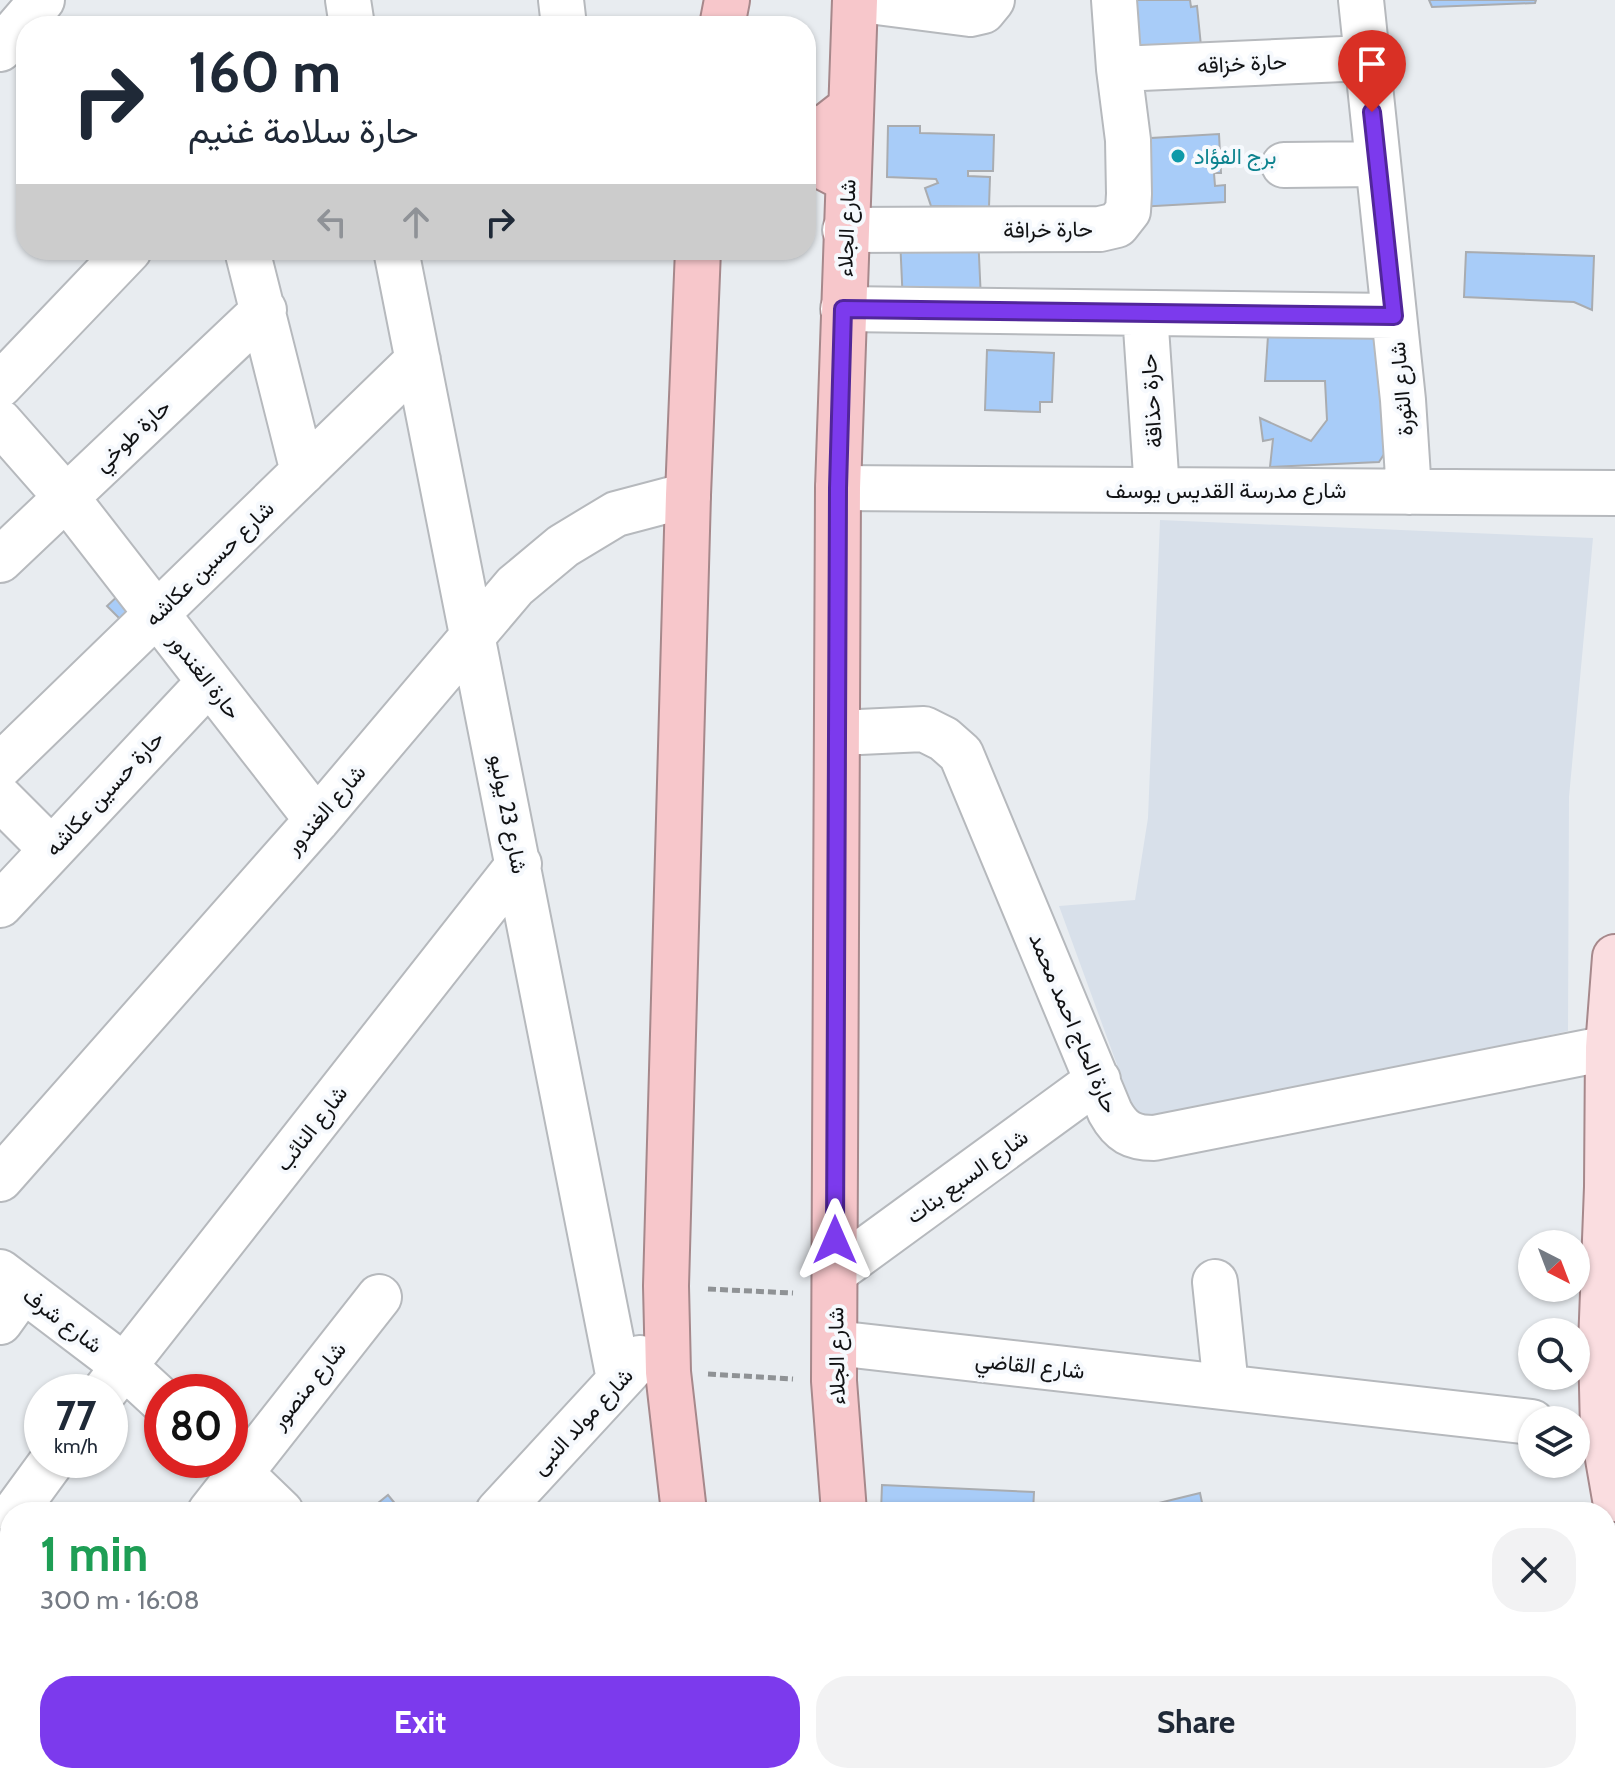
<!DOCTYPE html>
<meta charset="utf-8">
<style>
:root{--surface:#fff;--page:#f2f2f3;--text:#1f2937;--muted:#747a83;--accent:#7c3aed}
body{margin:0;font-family:Cabin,Vazirmatn,sans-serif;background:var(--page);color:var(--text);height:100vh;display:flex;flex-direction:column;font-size:30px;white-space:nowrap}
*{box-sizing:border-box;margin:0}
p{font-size:26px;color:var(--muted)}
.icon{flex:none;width:44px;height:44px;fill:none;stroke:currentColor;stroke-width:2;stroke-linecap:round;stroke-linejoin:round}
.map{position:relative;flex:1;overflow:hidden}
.details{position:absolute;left:0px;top:1502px;width:1616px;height:282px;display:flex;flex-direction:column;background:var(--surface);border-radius:32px 32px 0 0;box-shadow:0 2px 6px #0004}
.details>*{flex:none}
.banner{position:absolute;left:16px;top:16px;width:800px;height:244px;border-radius:32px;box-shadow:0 2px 6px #0004;background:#fff;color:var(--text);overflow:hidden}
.needle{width:52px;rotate:138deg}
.tools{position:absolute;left:1518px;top:1230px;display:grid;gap:16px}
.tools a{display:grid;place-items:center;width:72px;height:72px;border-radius:50%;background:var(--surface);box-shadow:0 2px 6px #0004;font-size:40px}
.speed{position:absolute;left:24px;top:1374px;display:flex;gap:16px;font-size:40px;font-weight:700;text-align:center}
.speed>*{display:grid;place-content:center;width:104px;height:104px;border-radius:50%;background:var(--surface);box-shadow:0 2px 6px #0004;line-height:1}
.speed small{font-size:20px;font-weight:400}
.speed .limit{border:12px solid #d22;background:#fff;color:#111}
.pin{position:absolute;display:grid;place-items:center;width:68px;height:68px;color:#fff;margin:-82px -34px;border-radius:50% 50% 50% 0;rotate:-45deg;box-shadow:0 0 8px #0007}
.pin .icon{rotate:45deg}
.me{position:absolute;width:88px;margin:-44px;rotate:0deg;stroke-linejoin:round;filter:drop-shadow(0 0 6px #0008)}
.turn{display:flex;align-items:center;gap:28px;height:168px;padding:0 40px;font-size:36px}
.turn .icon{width:104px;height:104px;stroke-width:2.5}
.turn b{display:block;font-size:56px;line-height:68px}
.lanes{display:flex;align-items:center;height:76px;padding:0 40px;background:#0003;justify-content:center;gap:40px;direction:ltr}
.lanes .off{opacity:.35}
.round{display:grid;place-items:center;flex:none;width:84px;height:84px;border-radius:32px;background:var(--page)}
.summary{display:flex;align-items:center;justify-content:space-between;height:136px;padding:0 40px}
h1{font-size:48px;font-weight:700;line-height:60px;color:#1e9e55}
.cta{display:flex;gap:16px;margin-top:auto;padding:16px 40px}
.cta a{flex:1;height:92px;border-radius:32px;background:var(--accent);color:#fff;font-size:32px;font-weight:700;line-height:92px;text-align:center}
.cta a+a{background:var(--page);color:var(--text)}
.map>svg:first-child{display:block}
.built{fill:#d8e0ea}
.building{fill:#a8ccf8;stroke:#a9acb0;stroke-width:2}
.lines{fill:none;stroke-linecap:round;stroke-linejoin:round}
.minor-casing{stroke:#b6b9bd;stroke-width:48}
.major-casing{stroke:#a6888b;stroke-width:48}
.highway-casing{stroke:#a6888b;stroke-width:48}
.path{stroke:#8f9295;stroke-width:5;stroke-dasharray:8 4;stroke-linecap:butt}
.minor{stroke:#fff;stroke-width:44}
.major{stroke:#fadde0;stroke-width:44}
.highway{stroke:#f7c7cb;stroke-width:44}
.route-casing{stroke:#51269a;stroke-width:20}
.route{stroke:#7c3aed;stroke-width:14}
.culture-dot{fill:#0f9aa8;stroke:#f6f9fd;stroke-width:3}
.labels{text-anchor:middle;stroke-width:8;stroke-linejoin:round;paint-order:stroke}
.street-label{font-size:22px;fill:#111214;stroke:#f6f9fd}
.culture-label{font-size:22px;fill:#0d838f;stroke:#f6f9fd;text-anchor:start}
</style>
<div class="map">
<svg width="1615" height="1783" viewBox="0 0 1615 1783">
<rect width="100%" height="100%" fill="#e8ecf0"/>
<path class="built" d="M1160,520l433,18 -24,259 -1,234 -429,94 -80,-219 76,-6 13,-82z"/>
<path class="building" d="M1134,0h56l1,7 6,-1 5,50 -62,6z
M1429,0h107l-1,3 -103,4z
M888,126h32v7l74,2 -1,36h-25v5l22,1 -1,30 -58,-1 -6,-18 13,-5 -2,-4 -49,-2z
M1219,134l2,39h-7l1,13 10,-1v17l-87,5 -4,-68z
M978,234l3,66 -78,4 -3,-66z
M1466,252l128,4 -2,54 -18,-8 -110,-5z
M1268,336l117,2 3,110 -9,14 -109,5 3,-28 -10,2 -3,-23 51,23 16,-21 -2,-39h-60z
M987,350l67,3 -2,49h-12v10l-55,-2z
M122,592l18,20 -14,13 -19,-19z
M882,1485l152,7 -1,20h-152z
M1200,1493l4,19h-82z
M388,1495l14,17h-35z
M143,1774h95l-8,9h-95z
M1171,1774h92l-23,9h-65z"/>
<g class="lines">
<defs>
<path id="minor" d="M348,0l4,26
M561,0l3,26
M861,0l109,14 13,-3 9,-11
M1361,0l42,400 6,92
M0,49l42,-49
M1119,69l247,-11
M1284,165l94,-1
M845,230l255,-1 17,-4 11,-14 1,-17 -1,-54 -9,-71 -5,-69
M247,250l56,222
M396,250l223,1129
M843,309l551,7
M1145,313l12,177
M0,385l129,-135
M0,422l66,75 251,323
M838,488l777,5
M0,560l264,-250
M838,733l86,-4 20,10 17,15 149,358c11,20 22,26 44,26l454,-90
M0,766l418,-406
M0,798l51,51
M0,905l209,-223
M0,1179l317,-359 198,-234 48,-40 53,-32 72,-19
M0,1272l124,94 38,35
M835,1272l263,-192
M1215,1282l11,105
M0,1322l23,-32
M835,1343l697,79
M104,1392l415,-528
M227,1460l54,52
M15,1512l38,-52
M210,1512l169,-215
M498,1512l142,-154
M274,1774l10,9
M544,1774l9,9
M6,1783l7,-9"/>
<path id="major" d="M1615,957l-7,91 -1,139 -6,158 2,85 12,69"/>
<path id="highway" d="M722,26l5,-26
M806,132l21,-6 23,-18
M806,163l17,4 25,13
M684,1512l-16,-140 -2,-86 22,-791 10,-245
M844,1512l-10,-131 4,-893 17,-488
M714,1774l1,9
M896,1774l3,9"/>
</defs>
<use href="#minor" class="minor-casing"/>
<use href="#major" class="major-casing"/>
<use href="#highway" class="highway-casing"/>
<path class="path" d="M708,1289l85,4
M708,1374l85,5"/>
<use href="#minor" class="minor"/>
<use href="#major" class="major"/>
<use href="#highway" class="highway"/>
</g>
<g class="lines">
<defs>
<path id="route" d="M835,1240l3,-752 5,-179 551,7 -22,-204"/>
</defs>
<use href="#route" class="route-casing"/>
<use href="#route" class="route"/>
</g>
<circle class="culture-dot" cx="1178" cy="156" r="8"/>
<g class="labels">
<g class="street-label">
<text transform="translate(1242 63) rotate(-3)" y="8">حارة خزاقه</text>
<text transform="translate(846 228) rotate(-88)" y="8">شارع الجلاء</text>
<text transform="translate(1048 229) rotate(-1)" y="8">حارة خرافة</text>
<text transform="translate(1401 389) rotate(-95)" y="8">شارع الثورة</text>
<text transform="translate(1151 401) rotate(-94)" y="8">حارة حذاقة</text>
<text transform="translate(132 435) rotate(-43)" y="8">حارة طوخي</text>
<text x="1226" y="498">شارع مدرسة القديس يوسف</text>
<text transform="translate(209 563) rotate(-44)" y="8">شارع حسين عكاشه</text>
<text transform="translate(205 676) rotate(52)" y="8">حارة الغندور</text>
<text transform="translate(104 793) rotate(-47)" y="8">حارة حسين عكاشه</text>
<text transform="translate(325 809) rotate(-49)" y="8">شارع الغندور</text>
<text transform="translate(509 814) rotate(79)" y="8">شارع 23 يوليو</text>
<text transform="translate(1074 1023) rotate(67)" y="8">حارة الحاج احمد محمد</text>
<text transform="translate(311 1128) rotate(-52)" y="8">شارع النائب</text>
<text transform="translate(967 1176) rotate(-36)" y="8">شارع السبع بنات</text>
<text transform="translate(63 1320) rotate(37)" y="8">شارع شرف</text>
<text transform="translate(836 1356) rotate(-91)" y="8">شارع الجلاء</text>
<text transform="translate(1030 1365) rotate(6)" y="8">شارع القاضي</text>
<text transform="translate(308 1385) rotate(-51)" y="8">شارع منصور</text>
<text transform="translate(582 1421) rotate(-47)" y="8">شارع مولد النبى</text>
</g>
<g class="culture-label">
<text x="1194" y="164">برج الفؤاد</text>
</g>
</g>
</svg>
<div class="tools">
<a><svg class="needle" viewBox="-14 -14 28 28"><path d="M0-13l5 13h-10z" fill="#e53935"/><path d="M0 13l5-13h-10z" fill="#747a83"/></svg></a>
<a><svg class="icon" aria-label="search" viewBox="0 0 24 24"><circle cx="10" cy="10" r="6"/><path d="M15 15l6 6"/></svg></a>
<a><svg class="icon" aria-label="layers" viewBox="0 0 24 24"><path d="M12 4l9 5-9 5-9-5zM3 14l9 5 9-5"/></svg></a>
</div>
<div class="speed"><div>77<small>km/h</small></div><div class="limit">80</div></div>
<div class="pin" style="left:1372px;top:112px;background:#d93025"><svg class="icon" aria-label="arrive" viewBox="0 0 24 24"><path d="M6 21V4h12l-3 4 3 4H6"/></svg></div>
<svg class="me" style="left:835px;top:1240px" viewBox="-20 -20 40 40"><path d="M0-17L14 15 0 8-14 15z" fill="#7c3aed" stroke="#fff" stroke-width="4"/></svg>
<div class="banner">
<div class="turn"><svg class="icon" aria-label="right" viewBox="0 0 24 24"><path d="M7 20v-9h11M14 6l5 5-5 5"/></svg><div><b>160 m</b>حارة سلامة غنيم</div></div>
<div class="lanes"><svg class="icon off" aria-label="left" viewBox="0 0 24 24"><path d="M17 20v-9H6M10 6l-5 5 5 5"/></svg><svg class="icon off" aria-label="ahead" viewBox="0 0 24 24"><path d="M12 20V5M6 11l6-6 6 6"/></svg><svg class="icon" aria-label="right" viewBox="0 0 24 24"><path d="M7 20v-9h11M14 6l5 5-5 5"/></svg></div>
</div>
<section class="details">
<div class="summary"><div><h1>1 min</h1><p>300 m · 16:08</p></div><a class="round"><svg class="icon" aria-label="close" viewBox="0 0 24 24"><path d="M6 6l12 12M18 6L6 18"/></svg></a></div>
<div class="cta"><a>Exit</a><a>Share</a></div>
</section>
</div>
